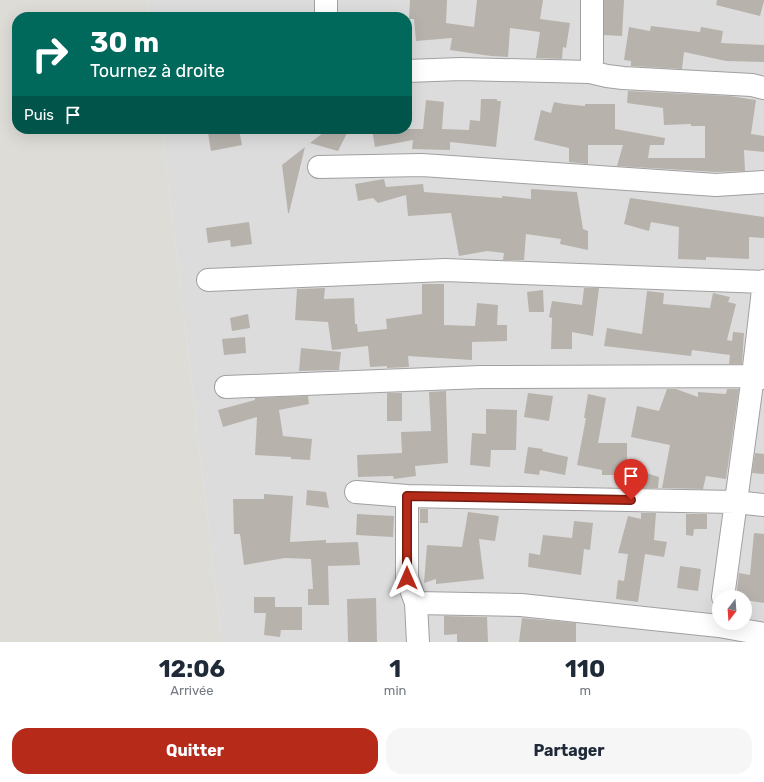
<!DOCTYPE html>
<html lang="fr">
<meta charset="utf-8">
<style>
:root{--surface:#fff;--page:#f6f6f7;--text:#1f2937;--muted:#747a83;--accent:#b52a19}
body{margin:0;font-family:Rubik,sans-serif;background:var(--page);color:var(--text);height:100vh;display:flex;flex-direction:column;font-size:15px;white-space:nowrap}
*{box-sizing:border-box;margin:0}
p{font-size:13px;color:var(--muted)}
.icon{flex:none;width:22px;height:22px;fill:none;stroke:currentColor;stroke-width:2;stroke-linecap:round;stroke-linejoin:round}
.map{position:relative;height:642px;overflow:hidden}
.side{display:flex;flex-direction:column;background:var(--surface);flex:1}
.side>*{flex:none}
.banner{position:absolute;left:12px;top:12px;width:400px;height:122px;border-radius:16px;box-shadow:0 4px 16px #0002;background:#00695c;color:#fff;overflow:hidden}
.needle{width:26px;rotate:197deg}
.tools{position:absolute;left:712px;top:590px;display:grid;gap:8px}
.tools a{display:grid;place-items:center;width:40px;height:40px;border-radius:50%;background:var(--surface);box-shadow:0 4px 16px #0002;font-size:20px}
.pin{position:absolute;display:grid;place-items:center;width:34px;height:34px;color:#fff;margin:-41px -17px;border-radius:50% 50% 50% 0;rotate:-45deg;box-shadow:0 0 4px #0007}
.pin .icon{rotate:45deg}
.me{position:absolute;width:44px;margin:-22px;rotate:0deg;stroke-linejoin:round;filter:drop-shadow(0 0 3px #0008)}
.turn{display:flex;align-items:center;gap:14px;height:84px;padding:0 12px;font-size:18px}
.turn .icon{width:52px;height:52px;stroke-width:2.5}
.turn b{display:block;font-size:28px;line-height:34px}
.then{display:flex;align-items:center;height:38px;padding:0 12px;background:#0003;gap:8px;font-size:15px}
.eta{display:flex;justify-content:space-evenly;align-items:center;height:68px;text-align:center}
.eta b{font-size:24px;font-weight:700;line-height:28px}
.button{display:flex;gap:8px;margin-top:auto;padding:8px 12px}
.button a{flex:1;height:46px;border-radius:16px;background:var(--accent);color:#fff;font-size:16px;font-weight:700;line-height:46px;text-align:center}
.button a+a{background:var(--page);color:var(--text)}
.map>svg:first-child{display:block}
.residential{fill:#dddcdc;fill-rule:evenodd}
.airport{fill:#dddcd7}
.building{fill:#b7b2ac}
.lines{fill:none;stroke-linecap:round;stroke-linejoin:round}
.minor-casing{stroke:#a0a0a0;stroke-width:24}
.minor{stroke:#fff;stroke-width:22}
.route-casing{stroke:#761b10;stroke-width:10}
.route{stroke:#b52a19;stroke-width:7}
</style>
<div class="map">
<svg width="764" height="642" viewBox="0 0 764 642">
<rect width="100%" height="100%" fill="#eeede6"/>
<path class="residential" d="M148,0h616v642h-542l-60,-513h245v-112h-258zM719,597h26v26h-26z"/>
<path class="airport" d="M0,0h148l1,17h-132v112h145l60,513h-222z"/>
<path class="building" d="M410,0h37l-1,23 28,4 3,-27h66l-3,19 30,4 -4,25 -3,-1 -1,12 -26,-1 4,-26 -30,-4 -2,29 -17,-1 -41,-6 2,-12 -36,3 -2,-22h-5z
M604,0h20l-2,36 -18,-1z
M717,0h47v1l-4,15 -44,-11z
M651,26l49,6 1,-5 22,4 -2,12 43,2v17l-38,-1 -42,-9 -2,17 -51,-3v-5l-7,-1 5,-33 21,4z
M628,91l102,5 26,4 -5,34 13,2v16l-20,-2 1,21 -29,1 -99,-6 6,-21h-35v19l-19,-2v-14l-35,-8 7,-30 10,3 3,-11 10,2 21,2v-2h30v25l50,9 -1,7h-14l-2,13h57v-32h-14v-2l-27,1 -1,-17 -36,-5z
M481,99h16v2h4l-5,46 -46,-5v8l-38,-1 1,-9 -38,7 -3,-18h51l3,-29 18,2 -2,27 27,1 1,-10 10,1z
M232,129h7l3,16 -31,6 -3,-18z
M328,129h21l-11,22 -28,-8z
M305,147l-16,66h-1l-6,-48z
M384,179l2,8 37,-3 1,8 78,6v-2l29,3v-10l46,3 6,37 5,2v19l-28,-6 1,-5 -35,-5 -2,26h-21l1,-7 -17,-2 -28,5 -8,-43 -43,3 -2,-21 -28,8 -5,-5 -15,3 -3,-17z
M630,198l134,19v21l-15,-1v22l-43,-2v3l-28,-1 1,-32 -28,-5 -2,9 -25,-7z
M249,222l3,22 -21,3 -1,-7 -22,3 -2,-15z
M422,284h22v41l31,1 2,-23 21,2 -1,20h10v16l-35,1v18l-64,-4 1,11 -22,1v-2l-17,1 -2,-21 -36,4 -4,-28 -33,-2 2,-31 28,-1 -1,11 30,-1 1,26h2l1,8 29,-3 -1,-10 36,-5z
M584,288h15l-6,48 -21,-4v17h-21l1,-31 -3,-1 3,-16 30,4z
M543,290l1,22h-15l-2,-20z
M647,291l17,2 -1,11 47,4 3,-15 17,4 -2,5 8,2 -9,36 5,1 1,-9 11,1 -2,31h-13l1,-9 -38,-5 -1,6 -87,-10 3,-18 35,6z
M248,314l2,14 -18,3 -2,-13z
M245,337l1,16 -22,2 -2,-16z
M301,348l40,4 -2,18 -40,1z
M667,389h9l22,8v-5l28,2 1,-5h12l-13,90 -20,-3 -3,13 -41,-1 8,-43 -39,-8 6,-31 22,5z
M446,391l2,72 -33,3 1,10 -22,3 -1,-3 -35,1 -1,-22 45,-2 -1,-21 30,-1 -2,-39z
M387,393h15v28h-15z
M528,393l25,3 -4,25 -25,-4z
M588,394l18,4 -8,45h29v32h-25v-5l-25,-5 9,-47h-2z
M308,396l1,8 -30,6 4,26 29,3 -2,21 -19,-1v-2l-36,-2 2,-38 -34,10 -5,-17 37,-10v-2z
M486,409l31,1 -1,40h-25l-1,17 -20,-2 2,-32 14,1z
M528,447l15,2 -1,2 26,6 -3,18 -25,-5 -1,5 -15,-2z
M755,453l9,1v20l-12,-1z
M636,470l23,7 -1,11h-15l-11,-4z
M307,490l19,2 3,16 -23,-3z
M264,494l29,2 -3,46 36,-2v3l32,-1 2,23 -32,1 1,39h-21v-16h5l-2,-30 -26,-1 -41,7 -4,-31h-6l-1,-35h31z
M420,509h8v14h-8z
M468,512l31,4 -4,25 -16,-2 5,40 -48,5v-5l-12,4 3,-38 35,2z
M641,513h15l-2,27 13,2 -3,15 -19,-3 -7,48 -22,-3 2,-19 6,1 4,-27 -10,-1 10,-37 13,3z
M357,514l37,2 -1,21 -37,-2z
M686,514h21v15h-13l-1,7 -7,-1z
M574,521l19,2 -3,27 -6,-1 -3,26 -53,-8 1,-14 11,2 3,-20 29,3z
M754,533l10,1v69l-19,-3v-3h-9l3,-24 11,2z
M680,566l21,3 -3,22 -21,-3z
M254,597h21v10h27v23h-21l-1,7 -16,-2 2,-22h-12z
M376,598l1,44h-29l-1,-43z
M444,616l43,1 1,25h-31v-8l-13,1z
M522,618l54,5v19h-57z"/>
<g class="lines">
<defs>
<path id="minor" d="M326,17v-17
M407,71l54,-2 129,3 17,4 16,2 129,7 12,3
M590,72l2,-11v-61
M319,167l103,-2 294,20 48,-3
M208,280l237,-10 319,12
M226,387l255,-10 272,-1 11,2
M356,492l51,4 328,6 29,3
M407,496v82l9,25 105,2 198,21 45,8
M723,597l30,-221 11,-95
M416,603l2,39"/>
</defs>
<use href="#minor" class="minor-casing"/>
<use href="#minor" class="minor"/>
</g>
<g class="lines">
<defs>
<path id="route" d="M407,578v-82l224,4"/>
</defs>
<use href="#route" class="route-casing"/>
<use href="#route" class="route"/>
</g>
</svg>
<div class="tools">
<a><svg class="needle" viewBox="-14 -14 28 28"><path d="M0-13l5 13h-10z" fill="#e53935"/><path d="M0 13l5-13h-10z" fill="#747a83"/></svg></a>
</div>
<div class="pin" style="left:631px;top:500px;background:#d93025"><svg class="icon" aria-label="arrive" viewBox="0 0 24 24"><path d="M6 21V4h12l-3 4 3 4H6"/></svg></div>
<svg class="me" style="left:407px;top:578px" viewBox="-20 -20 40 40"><path d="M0-17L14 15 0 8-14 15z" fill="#b52a19" stroke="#fff" stroke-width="4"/></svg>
<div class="banner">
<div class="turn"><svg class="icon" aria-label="right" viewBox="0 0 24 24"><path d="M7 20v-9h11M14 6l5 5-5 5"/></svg><div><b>30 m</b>Tournez à droite</div></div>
<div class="then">Puis<svg class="icon" aria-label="arrive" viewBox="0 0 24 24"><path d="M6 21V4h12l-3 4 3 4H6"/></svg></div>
</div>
</div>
<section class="side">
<div class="eta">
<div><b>12:06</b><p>Arrivée</p></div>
<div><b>1</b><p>min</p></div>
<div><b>110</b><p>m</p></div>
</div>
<div class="button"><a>Quitter</a><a>Partager</a></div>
</section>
